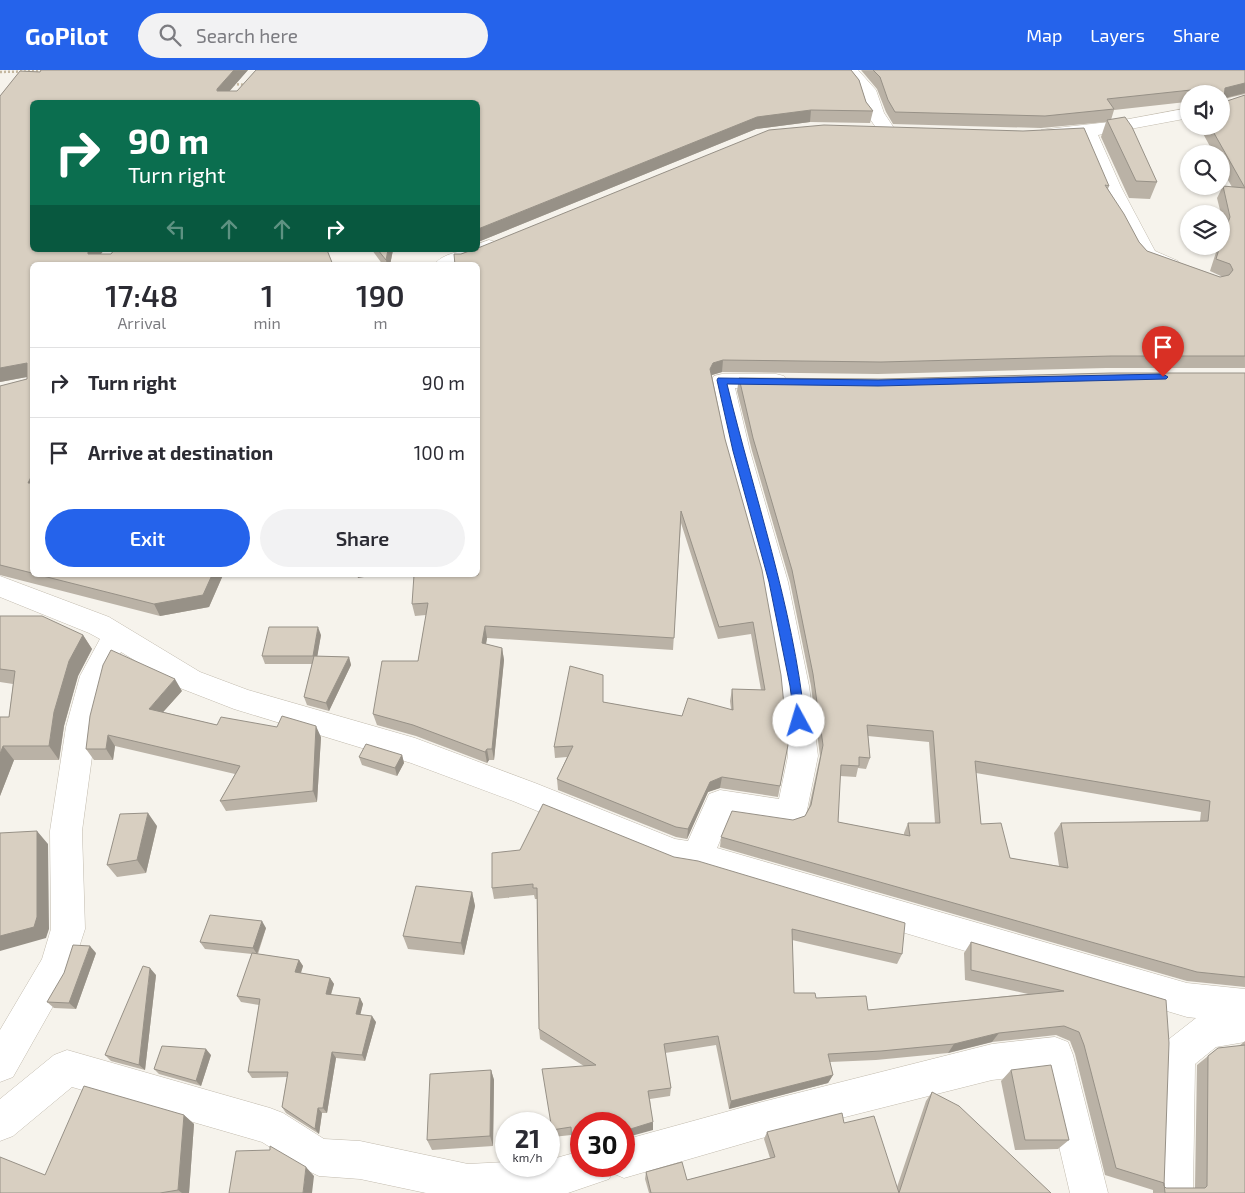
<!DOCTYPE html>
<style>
:root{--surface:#fff;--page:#f2f2f3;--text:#2b2b33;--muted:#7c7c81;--line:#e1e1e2;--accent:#2563eb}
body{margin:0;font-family:"Exo 2",sans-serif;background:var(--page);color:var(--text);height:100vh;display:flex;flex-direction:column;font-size:19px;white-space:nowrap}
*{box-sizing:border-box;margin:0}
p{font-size:16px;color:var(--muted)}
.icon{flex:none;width:28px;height:28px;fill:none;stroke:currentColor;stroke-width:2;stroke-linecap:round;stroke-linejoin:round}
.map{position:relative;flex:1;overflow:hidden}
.side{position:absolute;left:30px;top:192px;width:450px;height:315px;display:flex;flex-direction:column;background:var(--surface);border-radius:8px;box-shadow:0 1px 4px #0004}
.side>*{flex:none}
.top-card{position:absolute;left:30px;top:30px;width:450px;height:152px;border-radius:8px;box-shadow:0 1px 4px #0004;background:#0b6e4f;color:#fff;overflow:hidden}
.fabs{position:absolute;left:1180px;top:15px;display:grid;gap:10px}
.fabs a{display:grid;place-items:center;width:50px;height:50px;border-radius:50%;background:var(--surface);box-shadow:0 1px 4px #0004;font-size:25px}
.speed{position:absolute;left:495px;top:1042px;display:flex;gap:10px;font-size:25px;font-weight:700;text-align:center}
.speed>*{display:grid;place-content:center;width:65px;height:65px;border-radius:50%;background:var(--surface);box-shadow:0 1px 4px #0004;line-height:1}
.speed small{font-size:12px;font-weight:400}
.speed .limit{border:8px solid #d22;background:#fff;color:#111}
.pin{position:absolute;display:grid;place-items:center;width:42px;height:42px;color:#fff;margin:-51px -21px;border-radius:50% 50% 50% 0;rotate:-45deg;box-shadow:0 0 5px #0007}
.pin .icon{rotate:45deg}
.me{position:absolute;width:55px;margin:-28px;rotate:354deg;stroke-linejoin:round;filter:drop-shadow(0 0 4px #0008)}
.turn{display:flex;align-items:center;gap:18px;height:105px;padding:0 15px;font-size:22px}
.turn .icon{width:65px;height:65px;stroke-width:2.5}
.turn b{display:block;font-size:35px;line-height:42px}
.lanes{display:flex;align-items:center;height:48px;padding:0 15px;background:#0003;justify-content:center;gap:25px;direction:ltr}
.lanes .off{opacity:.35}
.eta{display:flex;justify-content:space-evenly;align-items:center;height:85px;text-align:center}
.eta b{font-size:30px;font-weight:600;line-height:35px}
.primary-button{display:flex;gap:10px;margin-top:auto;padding:10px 15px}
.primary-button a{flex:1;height:58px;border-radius:30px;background:var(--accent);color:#fff;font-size:20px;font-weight:600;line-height:58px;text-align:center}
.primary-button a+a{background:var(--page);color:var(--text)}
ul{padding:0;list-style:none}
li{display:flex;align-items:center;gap:15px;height:70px;padding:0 15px;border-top:1px solid var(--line)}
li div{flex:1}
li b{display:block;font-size:19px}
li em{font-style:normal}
header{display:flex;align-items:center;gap:30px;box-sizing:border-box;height:70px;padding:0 25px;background:var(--accent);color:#fff}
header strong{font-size:24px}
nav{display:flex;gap:28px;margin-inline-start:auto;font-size:18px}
.search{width:350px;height:45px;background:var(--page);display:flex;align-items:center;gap:12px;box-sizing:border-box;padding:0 18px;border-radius:28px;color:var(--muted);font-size:19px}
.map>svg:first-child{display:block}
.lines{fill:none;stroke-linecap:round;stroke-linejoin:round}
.minor-casing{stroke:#c2bbae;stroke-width:1}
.path{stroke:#c4b79f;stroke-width:2.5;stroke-dasharray:2 2;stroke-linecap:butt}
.minor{fill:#fff;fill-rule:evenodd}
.wall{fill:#bab2a6;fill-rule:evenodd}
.shaded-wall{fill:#979187}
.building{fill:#d8cfc1;stroke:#979187;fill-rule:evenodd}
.route{fill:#2563eb;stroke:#184099}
</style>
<header>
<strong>GoPilot</strong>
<div class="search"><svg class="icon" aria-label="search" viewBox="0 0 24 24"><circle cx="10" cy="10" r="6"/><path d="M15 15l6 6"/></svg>Search here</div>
<nav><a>Map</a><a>Layers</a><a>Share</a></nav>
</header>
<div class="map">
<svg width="1245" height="1123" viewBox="0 0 1245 1123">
<rect width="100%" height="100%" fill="#f6f3ec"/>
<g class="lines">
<defs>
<path id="minor" d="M841,0h17l18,20 8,23 12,18 -3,4 -6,1 -6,-1 -15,-22 -7,-22z
M1189,38v10l-91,17 23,52 34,64 23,10 3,4 -3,4c-14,4 -34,-3 -42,-15l-35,-67 -21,-50 -33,2 -6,-1 -3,-4 3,-4 6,-1 71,-8z
M489,170l7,2 3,4 -3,4 -35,15h-27c8,-12 30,-15 44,-15v-6z
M722,304h54l8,2 3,5 -3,5 -8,2h-41l15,63 38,131 21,104 9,70 -12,59 -4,10 -11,4 -62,-10 -12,29 470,135 58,6v53l-29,5 -21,17 -2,129h-38l4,-137 5,-13 32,-25 -9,-1 -490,-146 -23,-4 -161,-66 -102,-38 -177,-54 -54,-21 -59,-36 -13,24 -12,51 -14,104 3,98 -16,49 -56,99 -13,5v-52l42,-71 9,-30 -1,-98 16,-104 14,-51 20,-37 -11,-6 -89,-36v-21l109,41 91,55 48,18 167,48 120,45 140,56 13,2 21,-47 11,-4 59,9 9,-43 -7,-70 -19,-104 -36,-131 -15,-70 3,-5z
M1055,967l13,5 5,13 35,138h-38l-28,-119 -50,6 -230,58 -138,40 -12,-5 -3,6 -41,14h-142l-66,-14 -41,-3 -13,-6 -44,-28 -190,-55 -59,49 -13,5v-42l54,-44 13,-5 203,58 13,5 41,26 36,2 108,23 38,-2v4h43v-6l32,-9v15h43v-26l138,-38 230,-58z"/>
</defs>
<use href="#minor" class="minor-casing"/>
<path class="path" d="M0,2l44,-1
M233,14l13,1"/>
<use href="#minor" class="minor"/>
</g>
<path class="wall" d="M41,0h207l-19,21h8l19,-21h595l8,10 7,22 7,9 -3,12 -60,-1 -54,7 -278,113v-140h-446v148h72l-3,4h10l3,-4h213l6,15h-301v310h191l-14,32 -49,9 -160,-41v-189l27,-7v-2l-27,5v-286l20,-25 20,1z
M861,0h384v24l-21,5 3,2 18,-6v273h-139l-228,6 -156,-2 -10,3v1l76,369 -10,52 -58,-9 -12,4 -21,47 -11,-2 -118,-47 -1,-11 10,-22 -12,1 -1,-11 49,-72v27l79,14 49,-7 -1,-8 2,-12 29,1 -10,-56 -33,5 -37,-116 -8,127 -186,-12 -1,6 16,4 2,12 -10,100h-5l-2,3 -71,-27 -39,-11 -4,-11 45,-53 8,-46 -11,1 -3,-12 49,-350 17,-6 631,-62 -1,3 31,53 8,9 73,26h3l-13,-6 8,-25h3v-9l3,-7 -3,-16 -4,-16 6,-12 9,1 -11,-19v-14h-7l-15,-28h22v-32h-32v11l-3,-3 -72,8 -3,10 46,62 -7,17 -21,-1 -28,-61 5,-15 -65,6 -148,-4 -7,-12 -9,-23z
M372,180h21l-3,15h-7z
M1245,303v614l-58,-6 -467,-134 1,-10 72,-17 12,-4 4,-9 11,-51 -9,-70 -21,-104 -38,-131 -15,-60 2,-13 142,1zM868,666l61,6 6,81h-27l-4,10v2l-66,-13 2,-46 16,1 2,-9 8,1 4,-11zM976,703l225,39 -1,9 -139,2 -7,10 5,33 -49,-8 -29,-34z
M0,546l83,19 9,14 -14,27 -14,50 -5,34h-45l-14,36v-79h9l4,-33 -13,-2z
M321,565l-4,21 32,1 2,8 -22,46 -22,-6 -3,-8 8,-33h-47l-3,-8z
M182,621l-19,21 54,13 104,12 -4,65 -91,9 -6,-10 15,-27 -120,-28 -2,14h-19l-8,-11z
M402,685l2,8 -7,13 -35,-11 -3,-8z
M157,756l-11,47 -29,4 -10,-12z
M492,783l410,101 -5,10 -105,-24 2,53 22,5 52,12 160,-16 -63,-14 -1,-27 7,-11 195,58 -2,186 2,2h29l2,-123 21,-17 21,-2 6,-5v152h-92v-3l-48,-15 -30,-121 -5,-13 -14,-6 -64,7 -44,11 -72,7 -46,2 3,13 -5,8 -99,26 -13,-64 -51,8 6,35 -1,8 -20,3 3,31 -72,-6v26l-7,1 -3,-16 -18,2 -1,-7 32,-64 -44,-27 -1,-10 -2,-130h-2l-1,-4 -40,4 -2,-11z
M472,822l3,14 -11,49 -56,-6 -5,-13z
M266,858l-8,26 41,6 4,6 -2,7 29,5 4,6 -3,11 29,3 3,6 -3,10 16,8 -11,39 -29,-3 -9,55h-5l-3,21 -33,-21 -4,-6 5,-30 -35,1 -4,-6 11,-67 -18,-3 -4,-6 15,-42 -47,-5 -5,-7z
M96,883l-20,56 -22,-1 -7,-6z
M156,905l-11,95 -34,-9 -6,-6z
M211,985l-10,31 -42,-12 -5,-5z
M491,1000l3,10 -1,66 -61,4 -5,-10z
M1011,1000l58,70 -11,9 -43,1 -14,-69z
M932,1022l119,101h-402l-4,-14 1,-7 41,8 83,-22 -6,-19 3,-7 77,-9 53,64 29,-86z
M184,1045l10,9 -5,69h-189l45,-18z"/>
<path class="shaded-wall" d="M234,0h14l-27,31 -4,-12z
M1245,13v10l-24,6 4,-11z
M811,40l-1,12 -54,7 -278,113v-13l279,-112z
M89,180h15l-11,14 -5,-10v-3z
M388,180h5l-3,15h-3l-1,-5z
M723,290l-1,12 -10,3 -3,6 1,-12 3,-6z
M27,293l5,13 -32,6v-14z
M32,405v15l-4,-7z
M212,505h11l-14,32 -49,9 -6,-12z
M357,505h19l-18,3z
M485,556l2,12 -3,17 -2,-12z
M318,557l3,8 -5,29 -3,-8z
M83,565l9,14 -14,27 -14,50 -5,34 -10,-14 5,-34 15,-51z
M502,578l2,12 -10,100 -2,-11z
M349,587l2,8 -22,46 -3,-8z
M175,609l7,12 -26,29 -7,-11z
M316,656l5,11 -4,65 -4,-11z
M108,665l7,11 -2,14 -7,-11z
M3,676l11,14 -14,36v-42z
M487,679l2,11 -2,3 -2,-11z
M402,685l2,8 -7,13 -2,-8z
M722,707l-2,11 -12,4 -21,47 1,-10 22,-47z
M148,743l9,13 -11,47 -9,-13z
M37,761l11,13 1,85 -3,9 -46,13v-15z
M472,822l3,14 -11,49 -3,-12z
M262,851l4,7 -9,26 -4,-6z
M90,876l6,7 -20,56 -7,-6z
M299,890l4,6 -4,12 -4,-6z
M150,898l6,7 -11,95 -6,-5z
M330,908l4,6 -5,16 -3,-6z
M360,928l3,6 -4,16 -3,-6z
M372,946l4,6 -11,39 -3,-6z
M999,963l-7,9 -44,11 6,-9z
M206,979l5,6 -10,31 -5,-5z
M332,982l4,6 -9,55 -4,-5z
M491,1000l3,10 -1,66 -3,-10z
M833,1005l-5,8 -99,26 2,-8z
M318,1038l4,5 -3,21 -4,-5z
M184,1045l10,9 -5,69h-7l-4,-3z
M653,1052v8l-29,8v-7z
M306,1097l8,9 -2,17h-9z"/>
<path class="building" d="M41,0h193l-17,19v2h20l19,-21h595l8,10 7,22 7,9 -62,-1 -54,7 -279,112v-127h-446v148h57l-1,1v3h23l3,-4h213l6,15h-301v210l-4,8h4v90l-32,-8v-179l27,-7v-16l-27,5v-272l20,-25 20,1z
M873,0h372v13l-20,5 -1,11 3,2 18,-6v261h-134l-230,6 -158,-2 -10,3 -3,6 15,70 37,131 19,105 7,70 -8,41 -58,-9 -12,5 -22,47 -12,-2 -119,-48 16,-33 -19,1 16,-81 33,9v27l79,14 6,-18 45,12 -1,-21 33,1 -12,-68 -34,5 -38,-116 -7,127 -189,-12 -3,17 20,5 -10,101h-5l-2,3 -72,-27 -40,-11 9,-53h36l10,-58 -16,1 2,-29h64v-310h-23l-1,-11h7l11,-4h6v-2l291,-118 55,-5 199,6 61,-3 25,58 -4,-1 19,29 15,28 8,9 73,26 9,-2 4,-5 -3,-6 -14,-5 4,-13h1v-4l9,-25 -7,-31 22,2 -35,-62h11v-32h-27l-3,-4 -84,9 7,10 -69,7 -150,-4 -7,-12 -8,-23z
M1125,47l7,10 25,55 -21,-1 -29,-61z
M378,180h10l-2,10z
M1111,303h134v604l-48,-5 -476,-135 11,-26 61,9 12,-4 6,-11 12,-60 -10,-71 -21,-104 -39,-132 -14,-60 142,1zM867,655l66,6 7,92h-32l2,13 -72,-14 3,-57 18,1v-9l11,1zM975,691l235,40 -2,20 -147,2 7,45 -58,-10 -9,-35 -20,1z
M39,505h173l-9,20 -49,9z
M0,546h42l41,19 -14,26 -15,51 -5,34h-46l-3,8v-37h9l6,-46 -15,-2z
M269,557h49l-5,29h-51z
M111,580l64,29 -26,30 68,16 4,-8 56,10 5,-11 34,10 -3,65 -93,10 20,-35 -132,-31 -2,14h-20l4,-33 13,-51z
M314,586l35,1 -23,46 -22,-6z
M366,674l36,11 -7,13 -36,-11z
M543,734l131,53 24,4 207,62 -3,31 -110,-25 2,64h21l1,5 50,-2 2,14 196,-19 -93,-21v-28l195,58 3,43 -5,143 2,2h39l2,-2 1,-130 10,-8 27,-3v148h-80l-1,-10 -48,-15 -32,-123 -5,-13 -15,-6 -65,7 -45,11 -73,7 -53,3 5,21 -102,26 -13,-65 -54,8 7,44 -23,3 5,31 -29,9v-7h-43v18l-9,2 -1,-17 -19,3 -10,-61 54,-4 -57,-36 -2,-141h-4v-4l-41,4v-35l28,-3z
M148,743l-11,47 -30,5 13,-51z
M37,761v86l-3,10 -34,9v-103z
M416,816l56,6 -11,51 -58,-7z
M210,845l52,6 -9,27 -53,-6z
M73,875l17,1 -21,57 -22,-1 17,-29z
M252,883l47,7 -4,12 35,6 -4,16 34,4 -4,16 16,2 -10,39 -30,-3 -9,56h-5l-3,21 -33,-22 6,-35h-40l12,-73 -23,-3z
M143,896l7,2 -11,97 -34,-10z
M162,976l44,3 -10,32 -42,-12z
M1051,995l18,75h-44l-14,-70z
M491,1000l-1,66 -63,4 3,-66z
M84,1016l100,29 -6,75 -18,3h-160v-36l45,18z
M932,1022l27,14 92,87h-400l-5,-21 36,-10 5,18 88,-23 -8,-25 75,-19 2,10 30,-7 25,77z
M270,1076l36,21 -3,26h-74l7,-42 34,-1z"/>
<path class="route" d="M1163,304l5,3 -2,2 -288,7 -151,-2c27,112 66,222 78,337l-2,4h-8l-5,-39 -21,-104 -36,-131 -16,-71 1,-2 160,2z"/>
</svg>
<div class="fabs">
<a><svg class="icon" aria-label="sound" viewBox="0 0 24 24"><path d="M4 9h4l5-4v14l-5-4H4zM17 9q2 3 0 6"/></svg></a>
<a><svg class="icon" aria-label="search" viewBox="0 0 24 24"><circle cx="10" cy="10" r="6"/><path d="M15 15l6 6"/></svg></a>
<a><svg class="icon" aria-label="layers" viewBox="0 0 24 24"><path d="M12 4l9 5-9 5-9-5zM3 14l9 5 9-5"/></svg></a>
</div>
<div class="speed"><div>21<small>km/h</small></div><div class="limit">30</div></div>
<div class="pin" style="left:1163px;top:307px;background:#d93025"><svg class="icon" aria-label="arrive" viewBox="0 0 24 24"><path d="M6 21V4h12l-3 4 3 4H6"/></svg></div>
<svg class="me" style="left:799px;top:651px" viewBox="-20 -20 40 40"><circle r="19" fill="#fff"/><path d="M0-13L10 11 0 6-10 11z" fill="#2563eb"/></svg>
<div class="top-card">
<div class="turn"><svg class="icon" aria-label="right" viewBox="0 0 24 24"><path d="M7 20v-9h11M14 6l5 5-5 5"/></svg><div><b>90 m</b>Turn right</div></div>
<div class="lanes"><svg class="icon off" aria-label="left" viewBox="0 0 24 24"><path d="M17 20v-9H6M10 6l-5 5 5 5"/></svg><svg class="icon off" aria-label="ahead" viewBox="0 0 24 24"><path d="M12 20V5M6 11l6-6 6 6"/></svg><svg class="icon off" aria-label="ahead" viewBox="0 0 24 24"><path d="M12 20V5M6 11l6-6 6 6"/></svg><svg class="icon" aria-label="right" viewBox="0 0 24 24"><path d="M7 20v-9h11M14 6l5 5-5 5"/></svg></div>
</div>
<section class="side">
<div class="eta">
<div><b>17:48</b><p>Arrival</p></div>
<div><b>1</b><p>min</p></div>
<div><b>190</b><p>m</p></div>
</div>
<ul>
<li><svg class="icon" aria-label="right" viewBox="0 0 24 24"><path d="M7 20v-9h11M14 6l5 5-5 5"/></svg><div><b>Turn right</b></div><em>90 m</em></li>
<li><svg class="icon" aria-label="arrive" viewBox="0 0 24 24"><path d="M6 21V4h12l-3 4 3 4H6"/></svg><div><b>Arrive at destination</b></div><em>100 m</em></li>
</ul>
<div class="primary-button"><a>Exit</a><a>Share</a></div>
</section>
</div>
